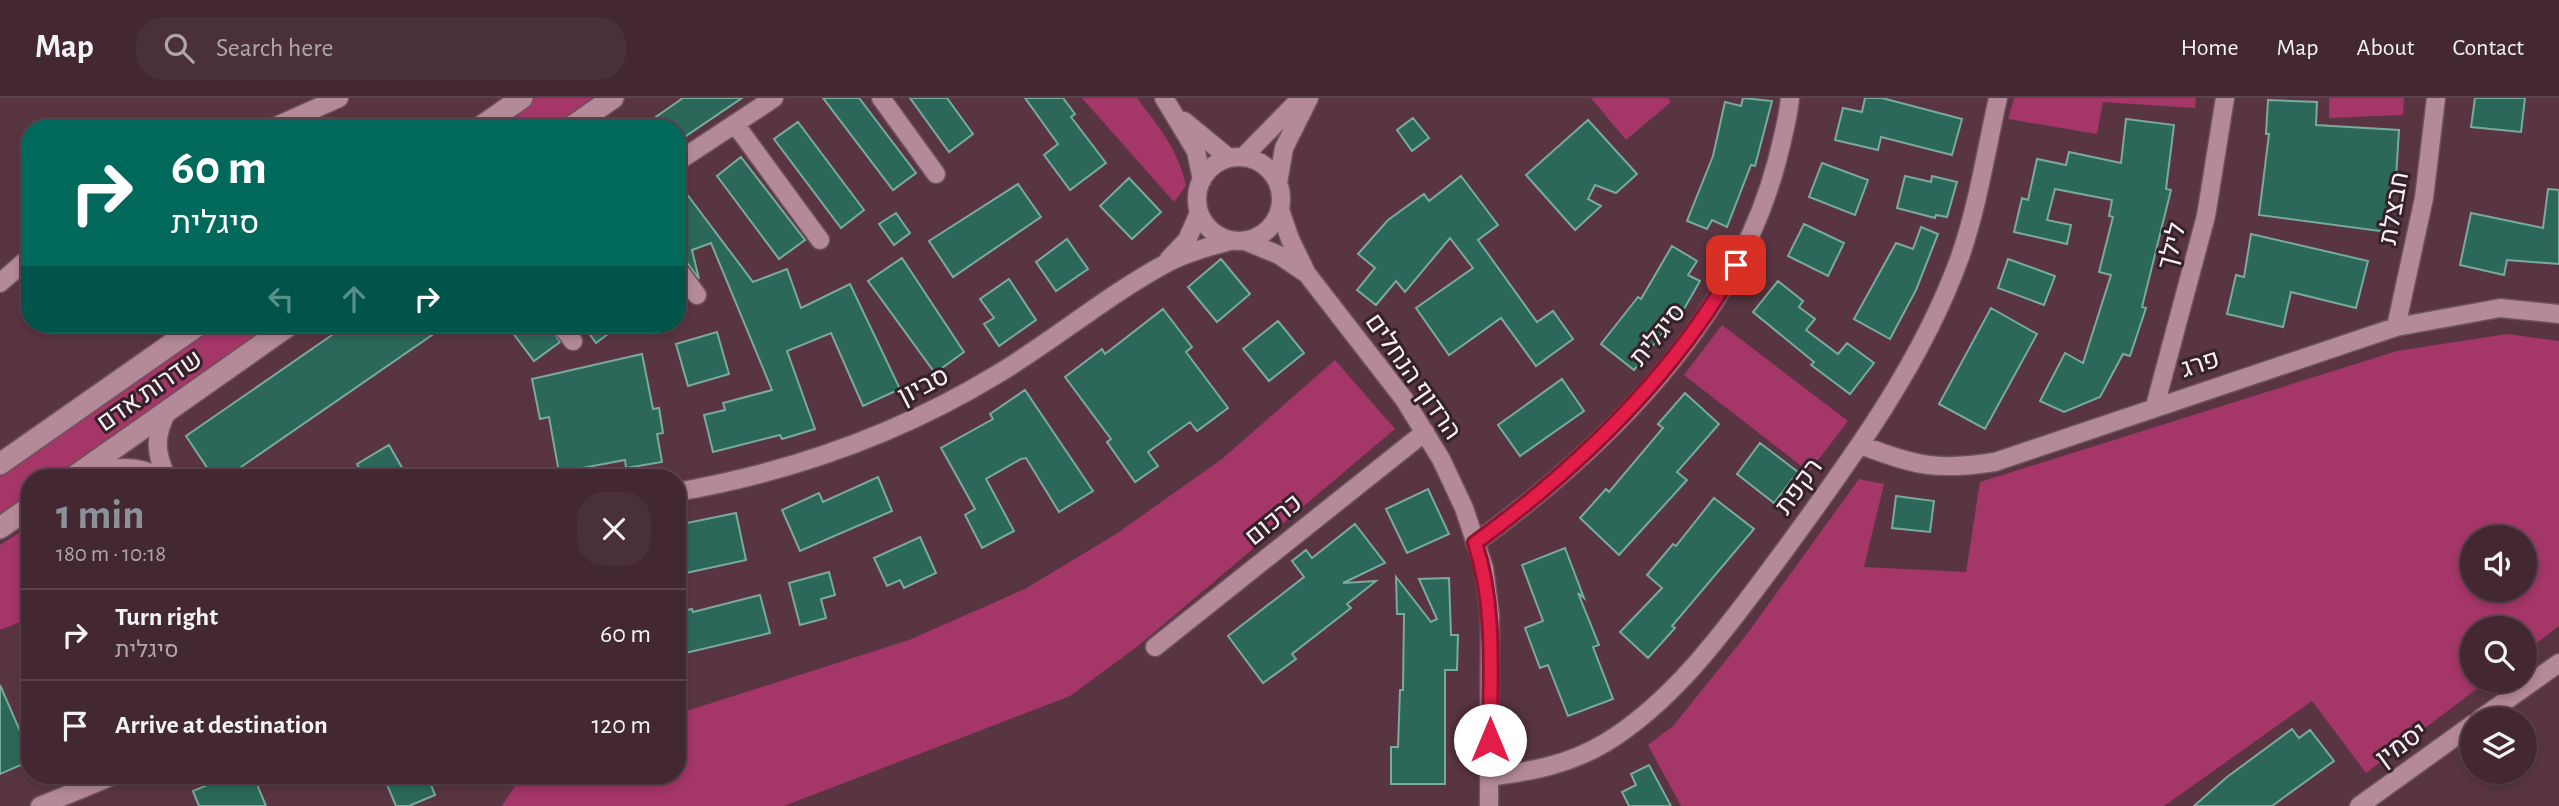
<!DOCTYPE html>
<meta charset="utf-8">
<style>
:root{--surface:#432832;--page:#4a303a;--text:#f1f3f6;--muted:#afa6ac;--line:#5b444d;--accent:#8c9099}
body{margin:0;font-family:"Alegreya Sans",Heebo,sans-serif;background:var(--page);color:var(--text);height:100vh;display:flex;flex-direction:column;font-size:26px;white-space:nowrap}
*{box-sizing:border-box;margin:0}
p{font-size:23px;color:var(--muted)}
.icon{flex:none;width:38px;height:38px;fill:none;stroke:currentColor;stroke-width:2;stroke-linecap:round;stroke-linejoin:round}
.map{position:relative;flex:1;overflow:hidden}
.panel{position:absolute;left:21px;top:371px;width:665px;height:315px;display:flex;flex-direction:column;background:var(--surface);border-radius:28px;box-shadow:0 4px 10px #0003,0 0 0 2px var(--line)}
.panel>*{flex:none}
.guide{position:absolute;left:21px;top:21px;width:665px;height:214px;border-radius:28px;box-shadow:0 4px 10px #0003,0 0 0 2px var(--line);background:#00695c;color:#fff;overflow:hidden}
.controls{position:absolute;left:2460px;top:427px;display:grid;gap:14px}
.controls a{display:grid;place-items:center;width:77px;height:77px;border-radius:50%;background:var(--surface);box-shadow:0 4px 10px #0003,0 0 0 2px var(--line);font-size:35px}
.pin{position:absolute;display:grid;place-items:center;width:60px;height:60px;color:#fff;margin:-30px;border-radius:14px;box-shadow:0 4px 10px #0006}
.me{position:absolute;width:77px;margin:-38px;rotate:0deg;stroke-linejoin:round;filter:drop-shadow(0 0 5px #0008)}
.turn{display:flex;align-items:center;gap:24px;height:147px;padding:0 35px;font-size:32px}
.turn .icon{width:91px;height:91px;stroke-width:2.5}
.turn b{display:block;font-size:49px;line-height:60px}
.lanes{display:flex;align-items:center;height:66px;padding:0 35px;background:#0003;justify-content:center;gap:35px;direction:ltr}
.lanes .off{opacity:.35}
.round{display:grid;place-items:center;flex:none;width:74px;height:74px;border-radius:28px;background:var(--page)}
.overview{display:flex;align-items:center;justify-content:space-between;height:119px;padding:0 35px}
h1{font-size:42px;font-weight:700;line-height:52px;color:var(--accent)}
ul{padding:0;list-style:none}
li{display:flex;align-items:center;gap:21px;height:91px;padding:0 35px;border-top:2px solid var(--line)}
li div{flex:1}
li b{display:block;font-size:26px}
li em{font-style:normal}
header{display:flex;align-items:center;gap:42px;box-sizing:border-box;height:98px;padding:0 35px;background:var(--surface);border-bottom:2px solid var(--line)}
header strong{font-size:33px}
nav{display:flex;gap:38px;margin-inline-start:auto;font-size:24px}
.search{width:490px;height:63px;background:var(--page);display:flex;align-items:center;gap:18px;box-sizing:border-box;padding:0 24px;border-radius:28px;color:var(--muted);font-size:26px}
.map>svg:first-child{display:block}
.green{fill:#a43668;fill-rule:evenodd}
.building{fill:#2c685a;stroke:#79aa9d;stroke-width:2}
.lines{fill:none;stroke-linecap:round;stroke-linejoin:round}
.minor-casing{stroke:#6f525e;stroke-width:21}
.tertiary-casing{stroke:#6f525e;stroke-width:24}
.minor{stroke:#b48998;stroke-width:18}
.tertiary{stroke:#b48998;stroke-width:21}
.route-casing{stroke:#92132f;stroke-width:18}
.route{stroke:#e11d48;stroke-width:12}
.labels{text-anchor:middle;stroke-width:6;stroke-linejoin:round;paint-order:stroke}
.street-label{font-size:26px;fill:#fdeff3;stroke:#332229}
</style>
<header>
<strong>Map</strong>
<div class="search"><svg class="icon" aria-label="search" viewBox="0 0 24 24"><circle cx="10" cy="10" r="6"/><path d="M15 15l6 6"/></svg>Search here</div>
<nav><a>Home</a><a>Map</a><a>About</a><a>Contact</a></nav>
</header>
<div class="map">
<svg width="2559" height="708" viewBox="0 0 2559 708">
<rect width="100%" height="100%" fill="#593542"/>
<path class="green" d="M535,0h57l-42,30h-57z
M1082,0h55c22,29 42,53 49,88l-12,16z
M1591,0h77l3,4 -45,38z
M2014,0h182l-1,10 -92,-6 -6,32 -89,-15z
M2329,0h75l-1,17 -74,3z
M214,226h57l-219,154h-22v15l-30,21v-40z
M1722,227l126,96 -39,51 -125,-97z
M2507,236l52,7v285l-34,26v-24h-52v53h14l-121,92 -54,-72 -148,105h-483l-33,-61 25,-19 74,-92 112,-155 25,5 -20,83 102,5 14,-90 417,-131zM2473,439h52v53h-52z
M1335,262l60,69 -257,217 -68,50 -286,110h-282l20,-31h155v-61l232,-74 116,-51 91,-55 106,-75z
M30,428v92l-30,12v-85z"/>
<path class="building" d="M683,0h59l-65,44v-14h-37z
M823,0h36l57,75 -23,17z
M910,0h37l26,36 -24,18z
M1025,0h38l12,16 -4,3 35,46 -36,27 -26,-35 14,-11z
M1743,0l29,3 -17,65 -4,-1 -24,62 -15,-7 -5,9 -20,-8 26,-65 12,-54 16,4z
M1865,0h17l80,21 -10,36 -71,-18 -3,13 -43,-10 8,-32 19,4z
M2475,0h50l-4,34 -50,-5z
M2268,2l49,2 -1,23 83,5 -3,48 -9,54 -128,-17 10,-81h-3z
M1413,20l16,20 -17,13 -15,-21z
M2126,21l48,6 -8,64 5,1 -29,117 4,1 -16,48 -7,-2 -23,43 -36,15 -24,-11 25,-48 18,10 28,-88 -12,-3 14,-55 -4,-1 3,-16 -57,-11 -8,31 24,5 -4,19 -53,-12 8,-34 6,2 9,-41 29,6 3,-13 52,11z
M1588,22l49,54 -21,19 -21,-8 -7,14 13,7 -26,24 -49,-55z
M798,24l66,88 -23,18 -67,-89z
M741,59l64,83 -26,19 -62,-83z
M1822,65l46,17 -13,35 -46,-18z
M1461,78l37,49 -20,15 59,82 16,-11 20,28 -37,27 -35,-48 -52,37 -33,-47 57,-40 -23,-30 -45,54 -9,-11 -20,24 -19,-15 18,-22 -17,-14 30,-34 36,-26 5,7z
M1905,78l26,6 1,-6 25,6 -10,35 -11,-2 -1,3 -38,-10z
M1129,80l32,34 -29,27 -32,-33z
M677,83l76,101 34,-13 14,39 49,-24 50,105 -37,17 -32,-73 -44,18 28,78 -33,10 -2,-4 -67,17 -9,-37 21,-5 -2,-7 49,-13 -61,-147 -19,7 7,29 -13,-18 -9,-4z
M1018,86l23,33 -88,60 -24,-36z
M2548,91l11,1v74l-52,-4 -3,15 -44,-10 11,-52 72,15z
M896,115l14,20 -16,12 -15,-21z
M1804,126l40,19 -16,33 -40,-20z
M1921,129l17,7 -22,56 -26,49 -36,-20 42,-76 17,6z
M2251,136l117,27 -12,47 -65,-16 -8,35 -56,-13 9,-39 8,2z
M1067,141l21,30 -32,22 -20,-29z
M1672,148l25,15 -9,14 12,6 -16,28 -2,-1 -48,62 -33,-26 37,-47 3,2z
M902,160l62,94 -29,21 -67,-92z
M1221,161l29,35 -33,28 -29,-35z
M2008,161l47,17 -11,29 -46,-17z
M1009,181l27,41 -37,26 -15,-22 10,-6 -14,-19z
M1778,183l25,20 -4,6 16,12 -9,11 32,24 9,-11 27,20 -24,31 -39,-29 3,-3 -61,-50z
M1991,210l46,26 -52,95 -46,-25z
M1163,211l29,38 -6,5 42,56 -31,23 -7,-9 -42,30 10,14 -23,16 -28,-40 4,-3 -46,-62 37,-28 3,5z
M1278,223l26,32 -35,28 -26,-32z
M348,226h100l-223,154h-11l-28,-42z
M506,226h43l11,18 -26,19z
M574,226h47l-25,19 -13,-18 -5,4z
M717,234l12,42 -41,12 -12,-42z
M642,256l11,55 6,-1 4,25 -6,1 5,28 -36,6 -1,-8 -43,8 2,10h-24l-11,-61 -9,2 -8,-40z
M1562,281l22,32 -64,45 -22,-31z
M1025,292l68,101 -34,21 -33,-54 -5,1 -35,20 28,52 -32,17 -17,-33 10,-6 -34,-61 52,-29 -3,-5z
M1685,295l34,31 -42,48 10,8 -68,75 -39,-37 26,-29 3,3 54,-64 -5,-4z
M1760,345l38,29 -24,31 -37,-29z
M389,347l19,33h-43l-8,-14z
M878,379l14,34 -92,40 -18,-41 37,-17 4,9z
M1428,391l21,45 -42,19 -21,-44z
M1896,398l38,5 -4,31 -38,-4z
M1714,400l40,31 -82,97 3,2 -27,30 -28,-26 42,-44 -15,-13 26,-31 3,2z
M736,415l10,47 -69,15v-50z
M1355,426l30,39 -42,20 33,-2 -29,23 4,4 -59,46 4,5 -33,24 -35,-47 76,-59 -12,-16 14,-11 6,8z
M920,439l16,36 -32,15 -4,-8 -13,6 -13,-28z
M1565,450l19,50 -6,-5 21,52 -6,2 20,52 -45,17 -20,-51 -8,3 -15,-40 18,-7 -21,-56z
M829,474l6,23 -14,4 5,19 -26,7 -11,-42z
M1396,479l35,45 6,-3 -18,-40 30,-1 2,57h7l-1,35h-12v114h-54v-37h7l2,-57h3l1,-76h-7z
M760,497l10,38 -93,22v-43l15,-3 1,3z
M0,587l30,69v7l-30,13z
M2292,631l7,9 11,-8 24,31 -62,45h-78l33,-29z
M1649,667l22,41h-42l-7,-14 14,-7 -5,-11z
M231,677h22l13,31h-67l-6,-15z
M383,677h44l8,20 -26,11h-13z"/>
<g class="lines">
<defs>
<path id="minor" d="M881,0l55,76
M1164,0l32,53 6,29
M1184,23l45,37
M735,26l85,116
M272,30l67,-30
M1197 101a42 42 0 1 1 84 0a42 42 0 1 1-84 0Z
M1243,59l58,-59
M677,64l97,-64
M1278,85l6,-35 25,-50
M1280,112l10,29 17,35 97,125 37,60 23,49 20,60 6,47 -1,191
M1245,143l34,14 25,17
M1169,161l18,-19 12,-27
M677,170l20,27
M0,185l30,-26
M560,226l13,17
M2396,229l28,-129 12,-100
M2155,308l51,-190 19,-118
M1861,347c54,21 76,26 134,17l401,-135 104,-19 59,6
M80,379c25,-9 56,-15 80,1
M167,380c-12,-25 -13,-43 1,-68
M677,394c114,-20 220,-57 319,-117 57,-34 110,-79 169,-111 20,-11 43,-17 65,-23
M1475,445c132,-96 259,-221 302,-382 5,-21 11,-41 13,-63
M1155,549l270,-215
M2480,621l79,-56
M1489,679c43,-6 79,-12 116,-34 74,-45 128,-124 179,-192 67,-92 137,-186 176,-294 18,-52 26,-106 38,-159
M40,708l75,-31
M2359,708l114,-82"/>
<path id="tertiary" d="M479,30l43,-30
M570,30l43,-30
M0,366l200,-140
M72,380l219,-154
M0,430l30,-21"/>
</defs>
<use href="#minor" class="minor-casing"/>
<use href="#tertiary" class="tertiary-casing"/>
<use href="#minor" class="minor"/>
<use href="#tertiary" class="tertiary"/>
</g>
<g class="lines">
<defs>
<path id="route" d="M1490,642c0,-66 6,-134 -15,-197 104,-76 198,-166 261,-278"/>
</defs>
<use href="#route" class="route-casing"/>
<use href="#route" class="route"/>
</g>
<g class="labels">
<g class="street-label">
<text transform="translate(2393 110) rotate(-80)" y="9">חבצלת</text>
<text transform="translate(2171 148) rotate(-75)" y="9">לילך</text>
<text transform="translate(1657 236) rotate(-51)" y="9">סיגלית</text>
<text transform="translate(2200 265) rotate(-18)" y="9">פרג</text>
<text transform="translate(1414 278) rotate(55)" y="9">הרדוף הנחלים</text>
<text transform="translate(923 287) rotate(-27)" y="9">סביון</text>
<text transform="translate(149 292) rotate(-35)" y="9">שדרות אדם</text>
<text transform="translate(1798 388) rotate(-54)" y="9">רקפת</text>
<text transform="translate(1273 421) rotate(-39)" y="9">כרכום</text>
<text transform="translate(2401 646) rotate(-36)" y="9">יסמין</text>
</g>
</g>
</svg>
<div class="controls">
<a><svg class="icon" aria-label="sound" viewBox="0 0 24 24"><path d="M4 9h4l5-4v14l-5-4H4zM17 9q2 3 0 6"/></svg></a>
<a><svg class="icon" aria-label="search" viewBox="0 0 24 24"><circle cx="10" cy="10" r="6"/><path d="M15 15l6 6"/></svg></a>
<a><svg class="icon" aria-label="layers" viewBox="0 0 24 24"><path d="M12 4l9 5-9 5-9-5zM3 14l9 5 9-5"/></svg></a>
</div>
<div class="pin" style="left:1736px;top:167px;background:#d93025"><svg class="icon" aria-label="arrive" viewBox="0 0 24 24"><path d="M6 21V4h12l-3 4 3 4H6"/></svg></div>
<svg class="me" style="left:1490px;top:642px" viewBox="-20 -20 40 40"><circle r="19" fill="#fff"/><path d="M0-13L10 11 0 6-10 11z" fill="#e11d48"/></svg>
<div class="guide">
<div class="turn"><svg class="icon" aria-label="right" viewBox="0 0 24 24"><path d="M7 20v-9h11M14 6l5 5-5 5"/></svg><div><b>60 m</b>סיגלית</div></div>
<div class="lanes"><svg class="icon off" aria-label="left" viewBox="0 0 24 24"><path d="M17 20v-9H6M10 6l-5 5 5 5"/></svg><svg class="icon off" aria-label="ahead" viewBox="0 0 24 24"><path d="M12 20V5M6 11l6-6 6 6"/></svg><svg class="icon" aria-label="right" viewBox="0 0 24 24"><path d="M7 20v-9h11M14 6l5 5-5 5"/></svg></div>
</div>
<section class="panel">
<div class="overview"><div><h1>1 min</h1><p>180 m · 10:18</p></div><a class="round"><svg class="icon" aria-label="close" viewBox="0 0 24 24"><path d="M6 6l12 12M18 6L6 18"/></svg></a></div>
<ul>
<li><svg class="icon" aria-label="right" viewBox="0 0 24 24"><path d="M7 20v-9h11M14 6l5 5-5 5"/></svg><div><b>Turn right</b><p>סיגלית</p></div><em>60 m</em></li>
<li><svg class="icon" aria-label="arrive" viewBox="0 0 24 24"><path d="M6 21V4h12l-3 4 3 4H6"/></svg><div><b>Arrive at destination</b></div><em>120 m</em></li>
</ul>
</section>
</div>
